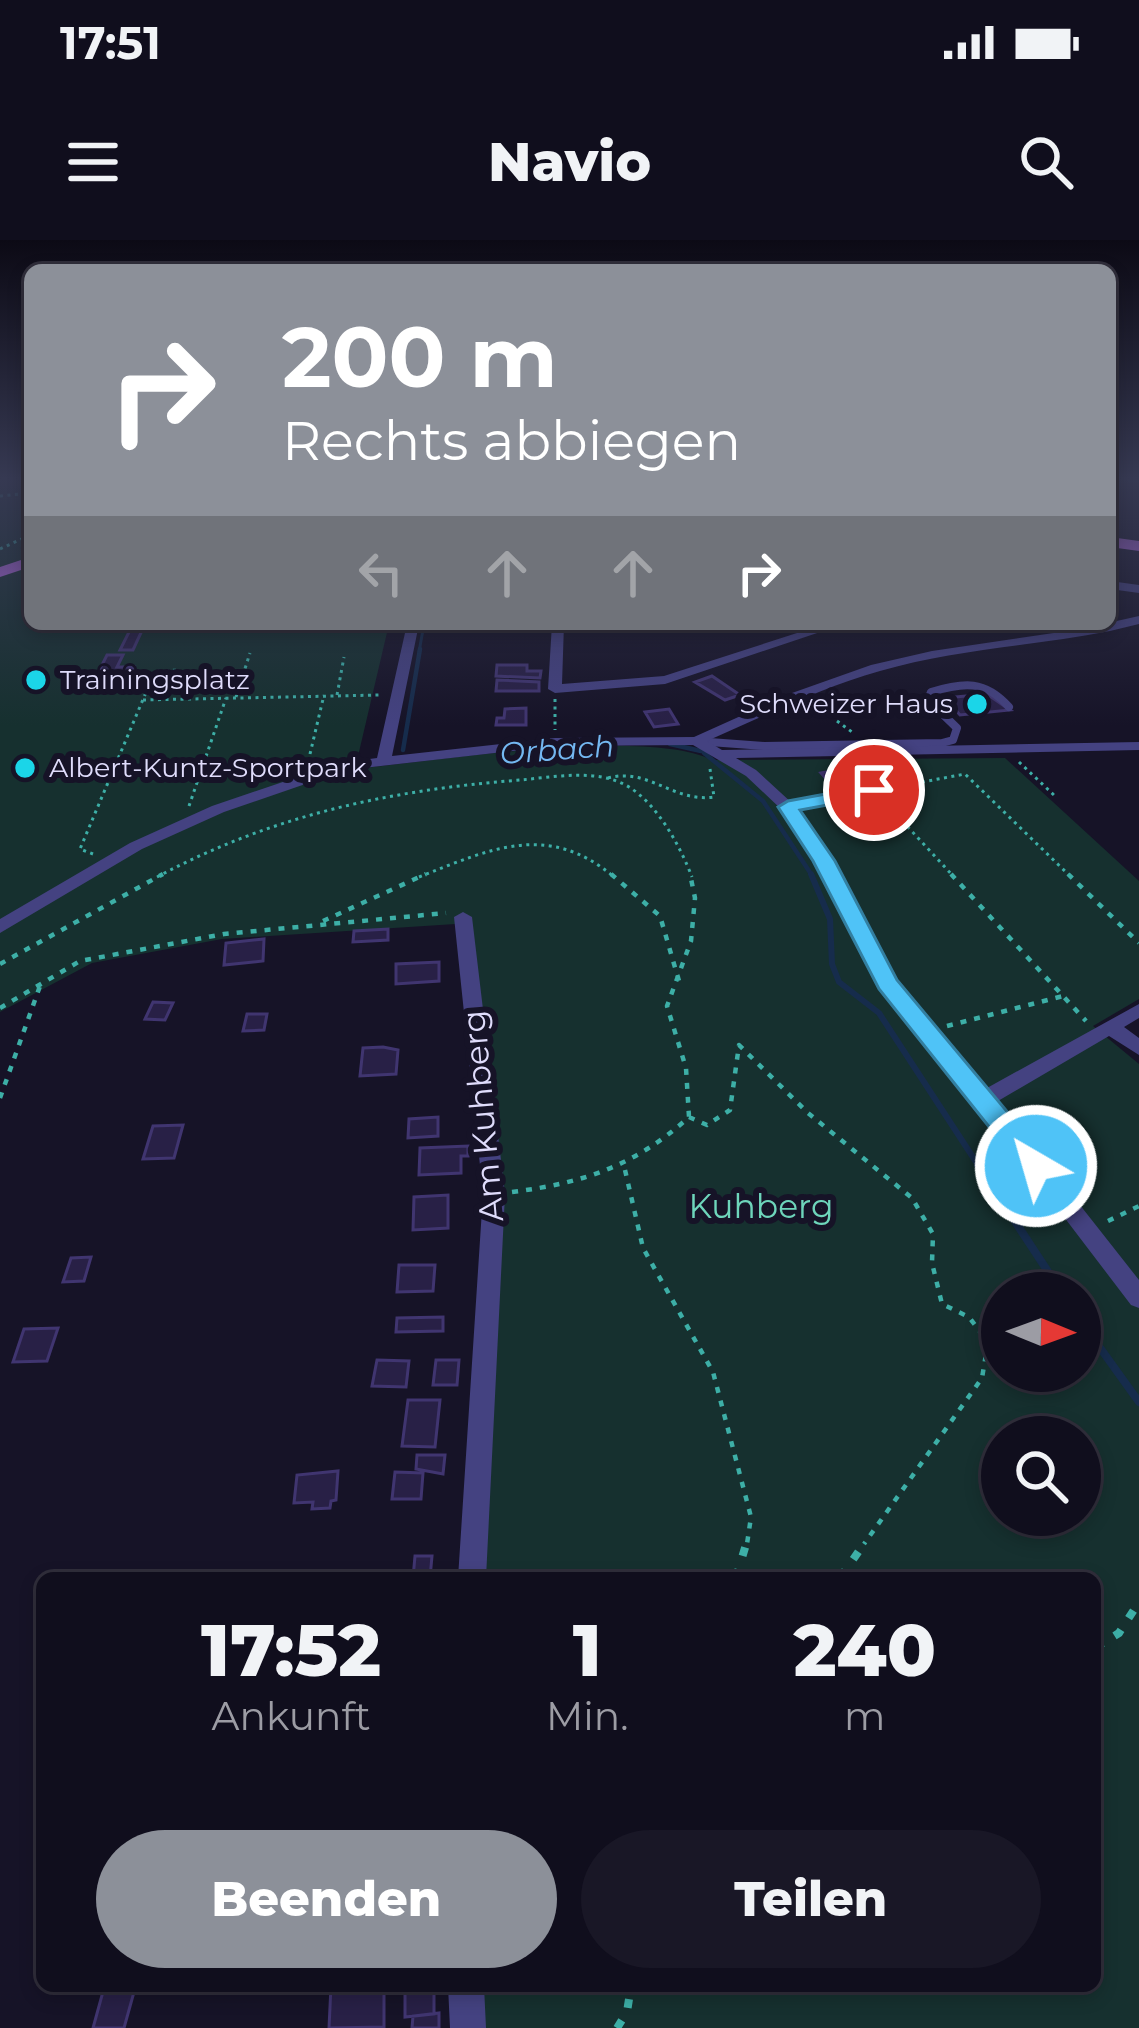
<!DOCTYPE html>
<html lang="de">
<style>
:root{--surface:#100e1d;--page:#191726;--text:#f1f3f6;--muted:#9c9ca4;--line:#302e3b;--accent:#8c9099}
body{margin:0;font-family:Montserrat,sans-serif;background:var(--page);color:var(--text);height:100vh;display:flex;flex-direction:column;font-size:45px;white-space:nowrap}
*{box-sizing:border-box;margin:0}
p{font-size:39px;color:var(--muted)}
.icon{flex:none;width:66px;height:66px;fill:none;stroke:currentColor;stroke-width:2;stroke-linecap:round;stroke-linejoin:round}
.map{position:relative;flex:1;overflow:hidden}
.details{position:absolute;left:36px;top:1332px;width:1065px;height:420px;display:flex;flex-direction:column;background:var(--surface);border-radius:18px;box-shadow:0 6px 18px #0003,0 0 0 3px var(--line)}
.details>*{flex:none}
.top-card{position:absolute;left:24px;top:24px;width:1092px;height:366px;border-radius:18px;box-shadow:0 6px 18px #0003,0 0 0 3px var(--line);background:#8c9099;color:#fff;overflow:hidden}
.needle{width:78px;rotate:91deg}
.controls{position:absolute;left:981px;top:1032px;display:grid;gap:24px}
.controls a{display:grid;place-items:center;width:120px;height:120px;border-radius:50%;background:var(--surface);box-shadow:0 6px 18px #0003,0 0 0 3px var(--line);font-size:60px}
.pin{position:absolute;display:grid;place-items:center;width:102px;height:102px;color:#fff;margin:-51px;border:6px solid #fff;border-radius:50%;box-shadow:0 3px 12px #0007}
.me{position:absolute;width:132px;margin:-66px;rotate:322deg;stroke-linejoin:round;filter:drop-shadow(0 0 9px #0008)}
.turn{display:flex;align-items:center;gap:42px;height:252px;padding:0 60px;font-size:54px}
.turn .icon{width:156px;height:156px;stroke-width:2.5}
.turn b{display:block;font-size:84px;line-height:102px}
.lanes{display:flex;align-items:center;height:114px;padding:0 60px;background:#0003;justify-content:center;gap:60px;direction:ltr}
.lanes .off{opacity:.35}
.eta{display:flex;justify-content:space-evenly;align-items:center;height:204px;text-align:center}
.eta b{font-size:72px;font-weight:800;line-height:84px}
.action{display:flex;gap:24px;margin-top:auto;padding:24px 60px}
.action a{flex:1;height:138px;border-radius:72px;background:var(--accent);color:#fff;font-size:48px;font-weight:800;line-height:138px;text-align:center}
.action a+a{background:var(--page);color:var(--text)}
.status{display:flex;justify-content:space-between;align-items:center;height:84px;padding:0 60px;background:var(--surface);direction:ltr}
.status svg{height:33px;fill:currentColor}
header{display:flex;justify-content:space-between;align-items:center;height:156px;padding:0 60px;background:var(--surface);font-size:54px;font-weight:800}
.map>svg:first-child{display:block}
.green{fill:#16302f;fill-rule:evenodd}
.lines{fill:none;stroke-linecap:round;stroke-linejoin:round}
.stream-far3{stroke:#162c4c;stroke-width:3}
.stream-far2{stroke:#162c4c;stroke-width:4.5}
.stream-far1{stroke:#162c4c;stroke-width:6}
.stream{stroke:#162c4c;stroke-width:8}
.building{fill:#282046;stroke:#403570;stroke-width:3}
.path-far2{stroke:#3dafa7;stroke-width:3;stroke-dasharray:3 4.5;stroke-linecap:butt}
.path-far1{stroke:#3dafa7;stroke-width:4.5;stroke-dasharray:6 8;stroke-linecap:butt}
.path{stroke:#3dafa7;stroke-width:8;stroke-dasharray:9 14;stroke-linecap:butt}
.lane{stroke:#444281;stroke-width:8}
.street{fill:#444281;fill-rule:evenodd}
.primary{fill:#bf6ef0;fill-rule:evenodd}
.route{fill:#4fc3f7;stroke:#337fa1;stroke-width:3}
.poi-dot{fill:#1bd5e8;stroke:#161327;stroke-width:4.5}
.labels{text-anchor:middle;stroke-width:12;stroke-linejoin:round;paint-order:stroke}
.far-poi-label{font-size:27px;fill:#dfdcfb;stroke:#161327;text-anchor:start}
.far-water-label{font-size:30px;font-style:italic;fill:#74b8f1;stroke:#161327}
.street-label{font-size:33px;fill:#dfdcfb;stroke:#161327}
.park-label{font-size:33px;fill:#6ed5bb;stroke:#161327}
</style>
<div class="status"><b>17:51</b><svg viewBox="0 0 49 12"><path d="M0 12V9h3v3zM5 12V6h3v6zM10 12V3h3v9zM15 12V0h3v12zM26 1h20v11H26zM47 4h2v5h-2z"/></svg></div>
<header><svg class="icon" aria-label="menu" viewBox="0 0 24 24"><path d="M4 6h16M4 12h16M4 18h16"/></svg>Navio<svg class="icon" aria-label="search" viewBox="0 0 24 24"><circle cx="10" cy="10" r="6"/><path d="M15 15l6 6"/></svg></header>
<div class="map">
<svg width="1139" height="1788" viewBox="0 0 1139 1788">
<rect width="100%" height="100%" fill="#161327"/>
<path class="green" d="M0,236h30v67l-10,5 10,5v71h359l-34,145c82,-8 288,-42 357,-9l293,-2 134,123v118l-46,27 46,38v964h-659l-3,-42h618v-408h-614l23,-376 -33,-279 -249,16 -130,24 -92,49zM1002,1053h78v78h-78zM1002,1197h78v78h-78z"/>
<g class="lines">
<path class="stream-far3" d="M1110,238l29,3
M419,412l5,-28"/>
<path class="stream-far2" d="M670,504l31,7
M403,510l17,-101
M704,513l59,48 50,76"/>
<path class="stream-far1" d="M811,634l19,45 2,45 7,18 40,31 101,155"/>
<path class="stream" d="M978,925l84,128
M1080,1080l59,82"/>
</g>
<path class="building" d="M133,384h12l-12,26h-13z
M107,415h16l-6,12h17l-2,5 -34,1z
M497,425h30v6h14l-1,7 -44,-2z
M712,436l28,19 -15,5 -30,-18z
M497,440l42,2v9h-43z
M987,454l23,16 -50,5 -15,-17z
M526,468v17h-30l1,-7h7l1,-9z
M669,469l9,15 -24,3 -9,-15z
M847,528l16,19 -25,5 -17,-19z
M388,689v11l-35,2 1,-11z
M264,699l-1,22 -39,4 2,-22z
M439,722v19l-43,3v-20z
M153,762l20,1 -8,17 -20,-1z
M247,774h20l-3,16 -21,1z
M383,807l15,3 -2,24 -36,2 3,-28z
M438,877v19l-30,2 1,-19z
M183,885l-9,33 -31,1 10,-33z
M468,906v10h-7v17l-42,2 1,-27z
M448,955v33l-35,2 1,-33z
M91,1017l-7,24 -21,1 8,-24z
M399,1025h36l-2,26 -36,1z
M443,1077v14l-47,1 1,-14z
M58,1088l-11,33 -34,1 11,-33z
M377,1120l32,1 -3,26 -34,-1z
M436,1120h23l-2,25h-24z
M408,1160h32l-5,47 -33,-1z
M417,1215h28l-2,19 -27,-5z
M338,1231l-2,29 -5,1 -1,7 -18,1 1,-7 -19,1 3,-28z
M395,1232l28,1 -2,26h-29z
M415,1316h17l-2,22h-17z
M331,1746h53v41l-55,1z
M405,1746h29v28l-29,3z
M104,1748l30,4 -10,36h-31z
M439,1773v15h-27l1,-12z"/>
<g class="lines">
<path class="path-far2" d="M0,256l30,-3
M0,309l30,-14
M337,455l7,-38
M236,457l14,-44
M555,459v31
M143,460l238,-5
M837,481l15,11
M310,514l14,-59
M1019,522l37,35
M608,538c40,-11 66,25 106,19l-4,-28
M885,549l80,-15 106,103
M882,559l72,78
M189,566l37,-108
M93,614l-13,-5 75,-178 25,-1
M157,637c116,-62 233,-87 363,-97 35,-3 78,-12 109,7 29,18 51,59 63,90
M419,637c71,-28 129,-56 195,0"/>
<path class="path-far1" d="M611,634l49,42 19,65
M951,634l135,147
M1068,634l71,69
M323,681l103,-47
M0,724l163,-90
M0,768l80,-47 144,-27 222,-21
M947,786l116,-30
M0,858l40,-112
M689,877l18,8 23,-15 9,-65 69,68 104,85 21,36 -1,29 10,41 27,13 19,25 -6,36 -118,166
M625,930l18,78 70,124 38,145 -4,27
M512,952c71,-9 123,-26 177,-75l-3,-49 -19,-62 24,-65 4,-43 -5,-24
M1108,981l31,-15"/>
<path class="path" d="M736,1338l11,-37
M840,1338l26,-37
M1095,1408l24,-15 20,-31
M617,1788l10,-16 4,-26"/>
<path class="lane" d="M696,501l68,5 178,-3 11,-3 4,-12 -29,-28 3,-8c33,-10 54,-12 78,15
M788,567l87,-16"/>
<path class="street" d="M1110,341l29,4v8l-29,-4z
M1139,376v8l-29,7c-76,15 -155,18 -230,40 -60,17 -116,45 -173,70l15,9 417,-8v8l-403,8 20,12 37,34 39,57 63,120 92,107 152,-84v14l-15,9 15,11v17l-30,-19 -111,65 141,179v28l-8,-3 -153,-201 -98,-116 -64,-127 -34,-51 -36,-34 -53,-31 -138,1 -209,24 -122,42 -82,37 -142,84v-14l130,-76 82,-37 127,-43 38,-5 30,-134h12l-27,132 163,-18 139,-1 98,-44 79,-28 61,-14 149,-22z
M552,384h12l-2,60 102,-8 161,-52h19l-179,60 -110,9 -7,-4z
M463,672l9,5 33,277 -19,384h-28l25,-384 -29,-277z
M448,1746h36l2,42h-36z"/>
<path class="primary" d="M1110,297l29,4v10l-29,-4z
M30,317v10l-30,10v-10z"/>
</g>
<linearGradient id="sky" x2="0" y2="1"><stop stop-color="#0c0a15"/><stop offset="0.49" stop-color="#363952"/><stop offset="1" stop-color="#363952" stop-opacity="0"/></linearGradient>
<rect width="1139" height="486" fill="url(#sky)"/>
<path class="route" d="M874,545l10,5 -2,5 -82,15 35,51 62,119 149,178 4,8 -4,7h-20l-147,-184 -66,-128 -35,-54 10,-6z"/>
<g class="poi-dot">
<circle cx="36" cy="440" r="12"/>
<circle cx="977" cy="464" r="12"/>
<circle cx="25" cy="528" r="12"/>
</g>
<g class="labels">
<g class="far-poi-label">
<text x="60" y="449">Trainingsplatz</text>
<text x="953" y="473" text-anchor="end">Schweizer Haus</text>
<text x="49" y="537">Albert-Kuntz-Sportpark</text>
</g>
<g class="far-water-label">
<text transform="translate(557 510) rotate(-4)" y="10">Orbach</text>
</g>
<g class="street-label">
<text transform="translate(482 876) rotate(-95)" y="12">Am Kuhberg</text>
</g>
<g class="park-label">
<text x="761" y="978">Kuhberg</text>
</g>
</g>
</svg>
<div class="controls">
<a><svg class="needle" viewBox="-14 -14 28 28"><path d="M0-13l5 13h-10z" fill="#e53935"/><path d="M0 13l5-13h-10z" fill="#9c9ca4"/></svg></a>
<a><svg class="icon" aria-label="search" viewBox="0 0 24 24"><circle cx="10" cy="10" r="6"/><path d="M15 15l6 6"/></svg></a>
</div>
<div class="pin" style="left:874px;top:550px;background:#d93025"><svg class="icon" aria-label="arrive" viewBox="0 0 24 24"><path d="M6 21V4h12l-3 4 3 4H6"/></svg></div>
<svg class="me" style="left:1036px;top:926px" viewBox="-20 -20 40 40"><circle r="17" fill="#4fc3f7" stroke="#fff" stroke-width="3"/><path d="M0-11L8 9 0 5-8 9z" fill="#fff"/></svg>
<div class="top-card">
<div class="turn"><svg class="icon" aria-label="right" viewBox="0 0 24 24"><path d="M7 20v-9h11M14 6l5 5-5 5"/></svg><div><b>200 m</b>Rechts abbiegen</div></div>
<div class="lanes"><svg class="icon off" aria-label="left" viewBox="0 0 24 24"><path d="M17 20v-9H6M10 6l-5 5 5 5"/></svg><svg class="icon off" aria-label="ahead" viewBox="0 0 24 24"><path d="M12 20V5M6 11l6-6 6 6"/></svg><svg class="icon off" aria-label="ahead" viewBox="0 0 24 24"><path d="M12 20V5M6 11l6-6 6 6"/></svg><svg class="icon" aria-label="right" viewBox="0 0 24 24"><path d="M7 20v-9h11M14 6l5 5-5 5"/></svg></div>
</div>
<section class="details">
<div class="eta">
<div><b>17:52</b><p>Ankunft</p></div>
<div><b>1</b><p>Min.</p></div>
<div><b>240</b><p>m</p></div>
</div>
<div class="action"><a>Beenden</a><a>Teilen</a></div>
</section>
</div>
